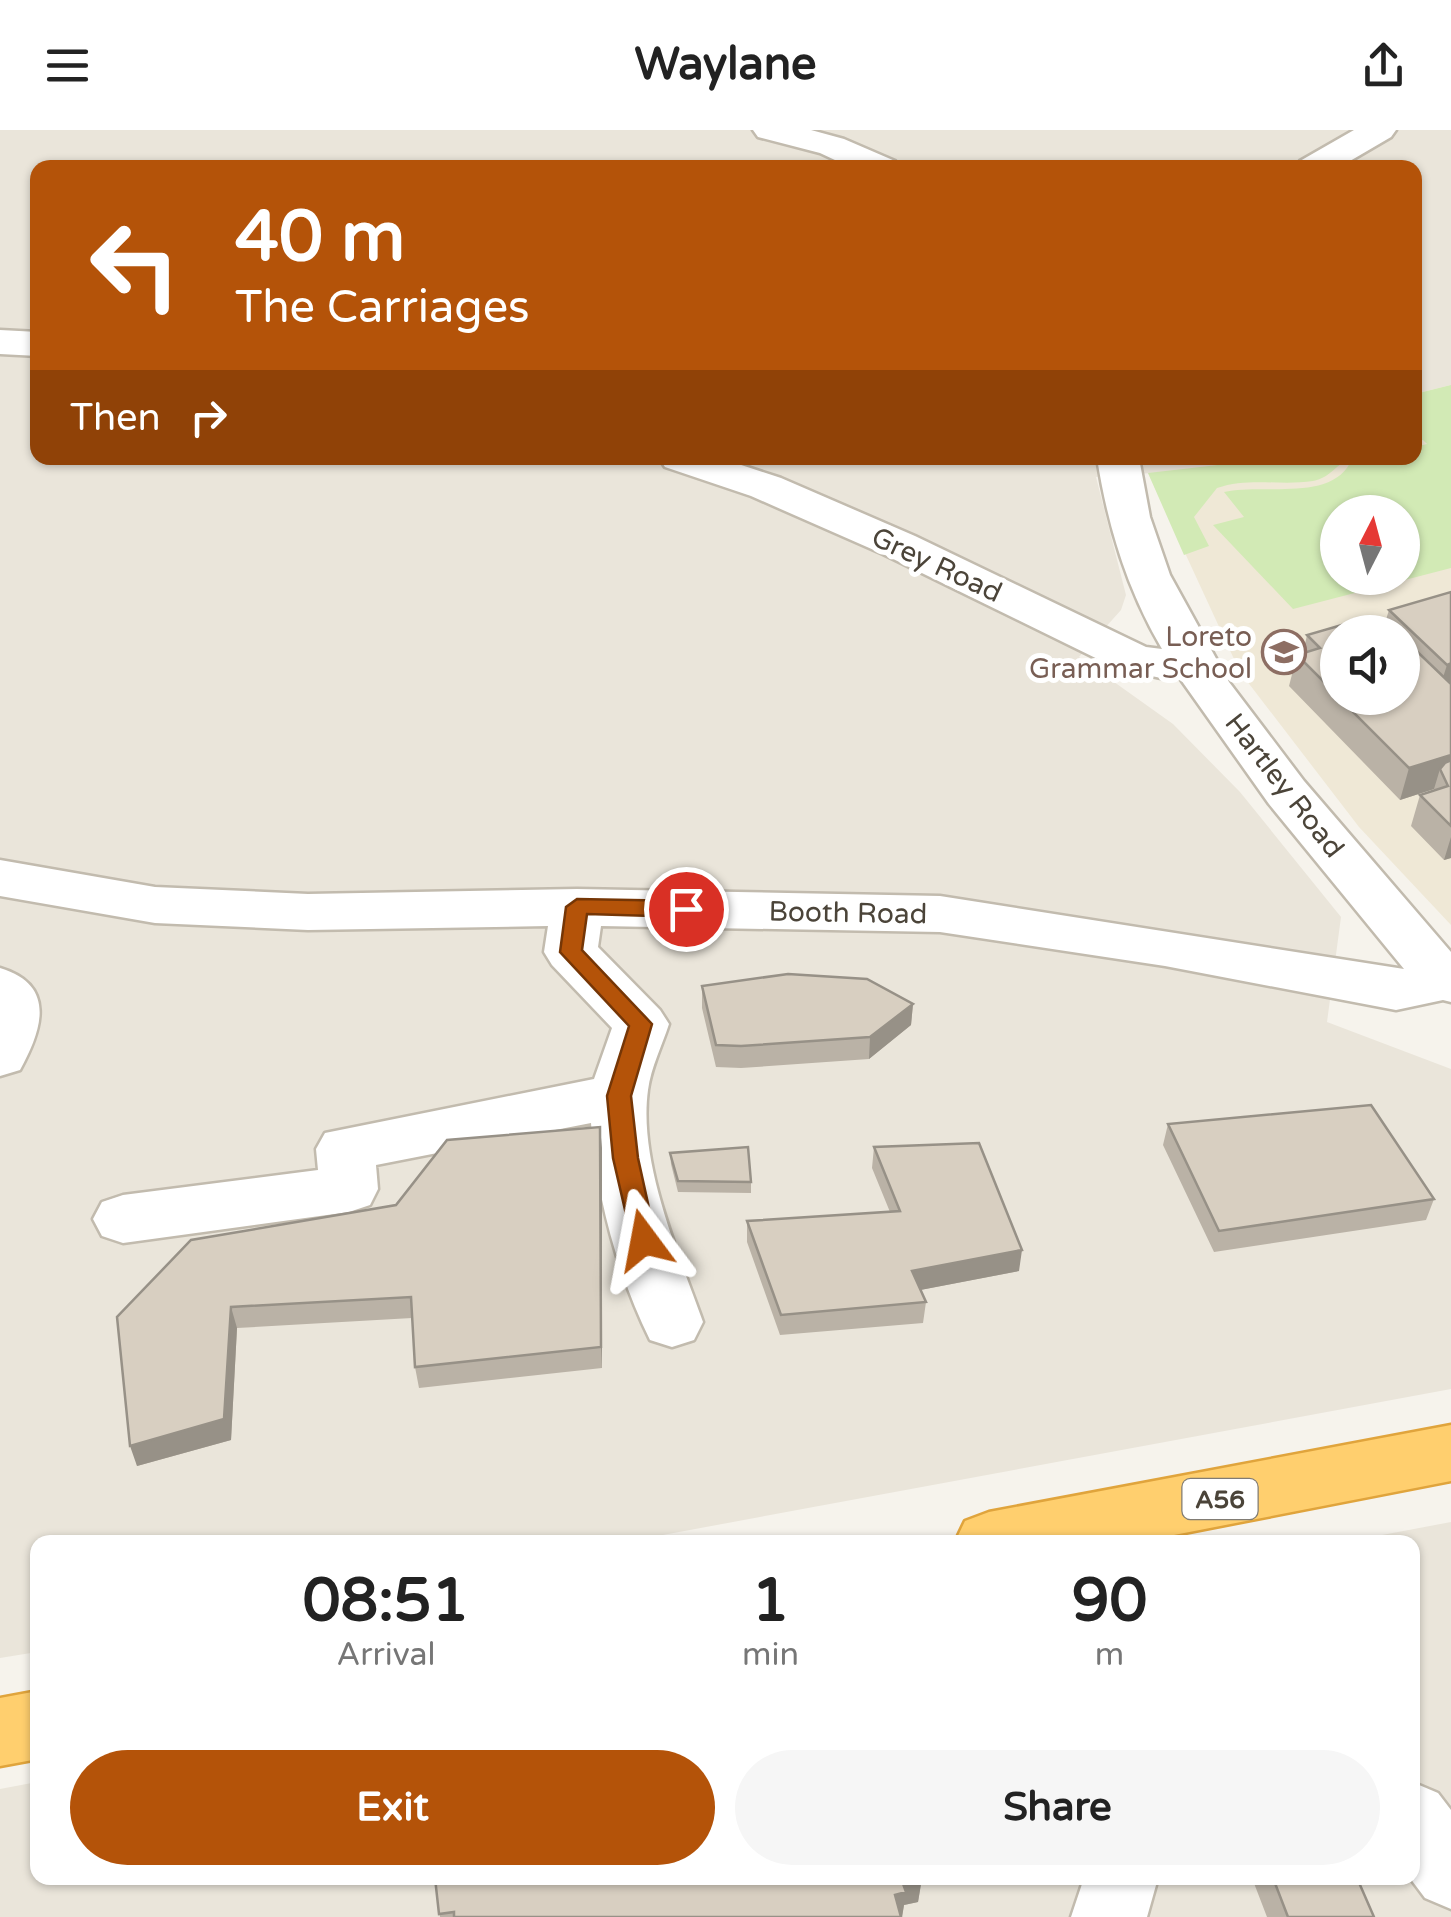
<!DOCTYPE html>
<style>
:root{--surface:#fff;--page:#f6f6f6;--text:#222;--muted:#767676;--accent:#b45309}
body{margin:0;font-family:"Varela Round",sans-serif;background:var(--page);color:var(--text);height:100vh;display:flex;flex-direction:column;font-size:38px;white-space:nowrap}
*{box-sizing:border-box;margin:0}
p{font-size:32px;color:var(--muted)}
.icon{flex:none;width:55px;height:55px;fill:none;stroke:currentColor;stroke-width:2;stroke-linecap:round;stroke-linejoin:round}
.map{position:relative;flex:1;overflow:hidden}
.panel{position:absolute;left:30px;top:1405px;width:1390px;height:350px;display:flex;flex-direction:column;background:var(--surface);border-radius:20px;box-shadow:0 2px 8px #0004}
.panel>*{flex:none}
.banner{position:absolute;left:30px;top:30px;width:1392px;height:305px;border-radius:20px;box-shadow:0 2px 8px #0004;background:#b45309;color:#fff;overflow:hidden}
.needle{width:65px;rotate:6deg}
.tools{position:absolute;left:1320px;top:365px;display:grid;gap:20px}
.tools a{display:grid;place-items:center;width:100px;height:100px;border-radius:50%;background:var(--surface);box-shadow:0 2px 8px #0004;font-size:50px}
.pin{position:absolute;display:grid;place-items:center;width:85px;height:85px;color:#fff;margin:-42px;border:5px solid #fff;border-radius:50%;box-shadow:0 2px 10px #0007}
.me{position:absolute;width:110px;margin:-55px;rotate:347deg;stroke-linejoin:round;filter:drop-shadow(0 0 8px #0008)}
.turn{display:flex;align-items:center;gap:35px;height:210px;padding:0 40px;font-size:45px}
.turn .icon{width:130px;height:130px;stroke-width:2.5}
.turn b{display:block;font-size:70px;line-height:85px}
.then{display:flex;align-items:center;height:95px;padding:0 40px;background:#0003;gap:20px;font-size:38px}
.eta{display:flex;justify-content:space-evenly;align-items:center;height:170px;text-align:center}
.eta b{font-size:60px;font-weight:700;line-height:70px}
.cta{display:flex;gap:20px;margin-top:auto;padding:20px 40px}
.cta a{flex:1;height:115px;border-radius:60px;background:var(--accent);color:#fff;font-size:40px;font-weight:700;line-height:115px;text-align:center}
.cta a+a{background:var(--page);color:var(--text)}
header{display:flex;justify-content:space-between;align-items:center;height:130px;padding:0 40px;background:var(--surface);font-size:45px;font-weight:700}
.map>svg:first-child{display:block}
.residential{fill:#eae5da}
.education{fill:#efe8d6;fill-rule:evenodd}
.green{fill:#d2eab5;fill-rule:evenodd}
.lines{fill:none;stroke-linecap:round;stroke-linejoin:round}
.minor-casing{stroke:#c2bbae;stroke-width:5}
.highway-casing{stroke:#e0a43c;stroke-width:5}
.minor{fill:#fff;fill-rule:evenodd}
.highway{fill:#ffcf6e;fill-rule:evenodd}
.wall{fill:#bab2a6;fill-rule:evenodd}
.shaded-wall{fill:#979187}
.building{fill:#d8cfc1;stroke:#979187;stroke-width:2.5}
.route{fill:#b45309;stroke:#753606;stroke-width:2.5}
.labels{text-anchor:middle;stroke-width:10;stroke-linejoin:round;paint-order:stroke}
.shield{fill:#fff;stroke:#817c74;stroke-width:2.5}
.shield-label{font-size:25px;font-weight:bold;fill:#4b4439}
.street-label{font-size:28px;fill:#4b4439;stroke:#fff}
.education-label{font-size:28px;fill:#785e54;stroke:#fff;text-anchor:end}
</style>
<header><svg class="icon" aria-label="menu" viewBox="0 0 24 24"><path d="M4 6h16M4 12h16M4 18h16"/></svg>Waylane<svg class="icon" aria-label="share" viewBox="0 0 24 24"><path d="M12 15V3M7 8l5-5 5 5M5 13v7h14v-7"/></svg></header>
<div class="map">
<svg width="1451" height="1787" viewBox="0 0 1451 1787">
<rect width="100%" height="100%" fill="#f6f3ec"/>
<path class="residential" d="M0,0h1451v255l-36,9v-226h-1377v290h1241l-72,11 -111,8 30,118 -5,15 -42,47 94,67 67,68 101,125 -14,105 124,47v320l-826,153h-587l-1,110 -37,6z
M1451,1392v395h-1451v-128l37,-7 1,96h1374v-336h-67z"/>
<path class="education" d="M1451,255v540l-92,-98 -119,-155 -92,-199 131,-15h136v-64zM1338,382h64v66h-64zM1338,502h64v66h-64z"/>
<path class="green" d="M1451,255v183l-158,41 -80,-84 31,-8 -20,-25c39,-9 105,10 126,-29l23,-5h42v-11l12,-3 -4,-4 -8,1v-47zM1338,382h64v66h-64z
M1279,328h74c-16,4 -22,20 -40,23 -33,5 -64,-4 -96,7l-23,29 15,29 -25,9 -36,-82z"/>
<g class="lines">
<defs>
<path id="minor" d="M753,0h58l33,9 51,22 5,7h-48l-32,-15 -62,-16z
M1354,0h42l-5,7 -53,31h-43l5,-7z
M0,200l38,2v24l-38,-2z
M659,328h61l61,20 134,58 231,111 16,2c-35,-60 -54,-122 -65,-191h42l11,59 20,58 59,107 75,99 147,171v50l-8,-2 -47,10 -231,-44 -225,-34 -339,-6 -3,21 62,63 9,14c-7,22 -18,43 -21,66 -10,73 31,165 55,232l-9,18 -22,7 -22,-7c-32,-65 -54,-145 -59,-217l-215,42 2,24 -8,16 -21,7 -226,31 -21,-7 -9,-17 9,-17 21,-7 195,-25 -2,-21 9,-16 269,-54 18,-51 -60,-63 -8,-13 4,-26 -240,4 -153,-7 -155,-27v-36l155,27 153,7 269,-5 363,7 464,73 -135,-165 -90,-127 -18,1 -43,-9 -235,-115 -132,-58 -86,-29z
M0,838c57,17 42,62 20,102l-20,6z
M1412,1652l26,11 13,17v99l-26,-11 -15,-20z
M1084,1748h74l-11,39h-76z"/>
<path id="highway" d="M1451,1295v56l-313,61h-183l10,-21 24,-9z
M38,1561v68l-38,7v-68z"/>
</defs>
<use href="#minor" class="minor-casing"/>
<use href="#highway" class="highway-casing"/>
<use href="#minor" class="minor"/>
<use href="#highway" class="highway"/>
</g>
<path class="wall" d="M1451,462v266l-7,2 -33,-34 9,-31 13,-4 1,-2 -34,11 -111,-114 8,-31 6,-2 4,-18 59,-17 12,13 5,-2 6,-19zM1338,502h64v66h-64z
M702,856l211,18 -2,21 -42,34 -128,9 -25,-1 -14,-59z
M1168,994l266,75 -8,21 -212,32 -51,-107z
M600,997l2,241 -183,20 -4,-21 -3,-49 -175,10 -6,112 -94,26 -20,-149 279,-112z
M874,1017l145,124 -99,19 6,12 -3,21 -143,12 -33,-93v-21l143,-9 -18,-44z
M670,1023l81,29v11l-73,-1 -7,-28z
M435,1748h487l-4,24 -14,3 -2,12h-462z
M1252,1748h105l17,39h-107z"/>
<path class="shaded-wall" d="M1451,533v29l-14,4 10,-31z
M1451,625v29l-11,-15 -6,20 -34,11 9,-32z
M1451,707v21l-7,2z
M913,874l-2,21 -42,34 1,-22z
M600,997l2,21v220l-1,-21z
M1022,1120l-3,21 -109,21 2,-21z
M231,1177l6,21 -6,112 -94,26 -7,-20z
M901,1748h21l-4,24 -14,3 -2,12h-10l3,-22z"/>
<path class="building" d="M1451,462v71l-4,2 -58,-55z
M1366,488l12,13 13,-4 7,5h-60v64l-41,-41 23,-7 -13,-13z
M1402,507l49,47v71l-42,13 -70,-70h63z
M1451,630v66l-31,-31 28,-9 -8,-17 5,-6z
M788,844l79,5 46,25 -43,33 -129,9 -25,-1 -14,-59z
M1371,975l63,94 -215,32 -51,-107z
M600,997l1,220 -186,20 -4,-70 -180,10 -7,112 -94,27 -13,-129 74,-77 205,-35 51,-65z
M979,1013l43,107 -110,21 14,31 -145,13 -34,-94 153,-10 -26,-64z
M748,1017l3,35 -73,-1 -8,-28z
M435,1748h466l5,14 -11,3 6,22h-447v-5l-15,2z
M1273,1748h84l17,39h-86z"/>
<path class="route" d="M577,769l109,2 11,8 -11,8 -99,-3 -5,36 70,74 -21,72 7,62 18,82 -3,7h-18l-3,-7 -19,-82 -6,-62 22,-70 -69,-74 6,-45z"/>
<defs>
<symbol id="school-ring" viewBox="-11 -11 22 22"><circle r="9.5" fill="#fff" stroke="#8d6e63" stroke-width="1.5"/><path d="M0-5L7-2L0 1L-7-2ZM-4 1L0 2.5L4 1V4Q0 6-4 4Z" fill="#8d6e63"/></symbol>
</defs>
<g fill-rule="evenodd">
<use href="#school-ring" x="1259" y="497" width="50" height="50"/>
</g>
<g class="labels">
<rect class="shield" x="1182.5" y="1349" width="75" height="40" rx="8"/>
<g class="shield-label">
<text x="1220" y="1378">A56</text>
</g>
<g class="street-label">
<text transform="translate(937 434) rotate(25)" y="10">Grey Road</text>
<text transform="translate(1285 655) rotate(52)" y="10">Hartley Road</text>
<text transform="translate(848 782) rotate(1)" y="10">Booth Road</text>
</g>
<g class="education-label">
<text x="1252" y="516">Loreto<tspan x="1252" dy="32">Grammar School</tspan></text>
</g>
</g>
</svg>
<div class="tools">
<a><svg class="needle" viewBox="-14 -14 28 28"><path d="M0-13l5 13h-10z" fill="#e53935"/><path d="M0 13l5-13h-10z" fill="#767676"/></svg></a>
<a><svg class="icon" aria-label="sound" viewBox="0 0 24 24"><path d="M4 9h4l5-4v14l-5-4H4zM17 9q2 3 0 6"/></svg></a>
</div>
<div class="pin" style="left:686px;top:779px;background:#d93025"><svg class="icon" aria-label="arrive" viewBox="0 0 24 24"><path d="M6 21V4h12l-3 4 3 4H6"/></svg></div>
<svg class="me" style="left:644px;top:1110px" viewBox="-20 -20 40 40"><path d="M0-17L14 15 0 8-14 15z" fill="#b45309" stroke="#fff" stroke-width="4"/></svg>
<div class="banner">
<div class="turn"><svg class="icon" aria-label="left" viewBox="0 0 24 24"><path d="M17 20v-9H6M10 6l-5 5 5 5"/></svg><div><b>40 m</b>The Carriages</div></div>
<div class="then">Then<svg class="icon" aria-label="right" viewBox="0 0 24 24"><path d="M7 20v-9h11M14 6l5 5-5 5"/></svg></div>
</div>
<section class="panel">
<div class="eta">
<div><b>08:51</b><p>Arrival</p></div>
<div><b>1</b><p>min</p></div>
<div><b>90</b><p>m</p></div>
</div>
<div class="cta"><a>Exit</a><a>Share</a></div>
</section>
</div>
